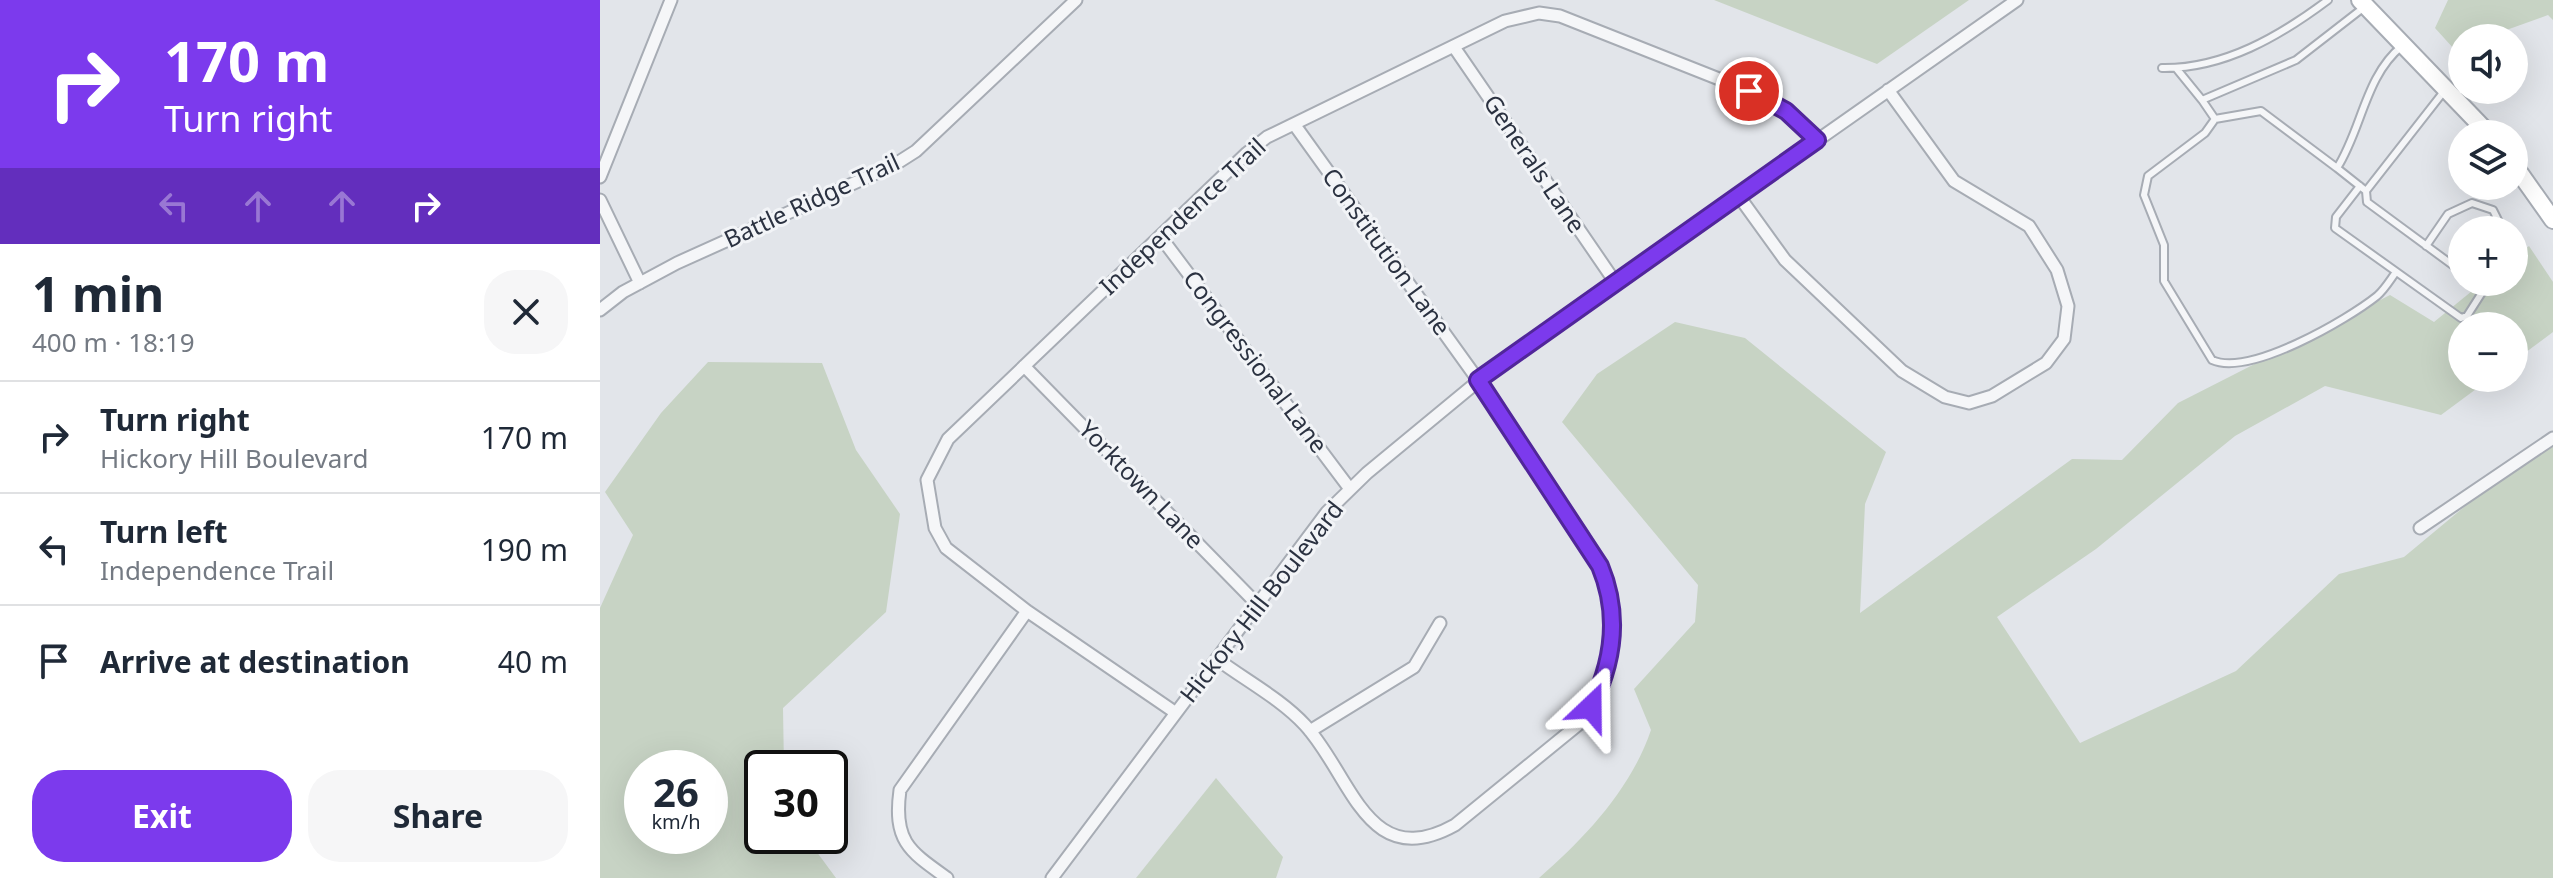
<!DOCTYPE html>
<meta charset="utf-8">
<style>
:root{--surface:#fff;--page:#f6f6f7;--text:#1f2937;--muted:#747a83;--line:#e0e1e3;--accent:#7c3aed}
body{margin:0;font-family:"Noto Sans",sans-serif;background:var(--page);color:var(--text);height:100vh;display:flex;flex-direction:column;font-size:30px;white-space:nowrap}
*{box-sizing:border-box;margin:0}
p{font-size:26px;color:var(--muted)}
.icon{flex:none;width:44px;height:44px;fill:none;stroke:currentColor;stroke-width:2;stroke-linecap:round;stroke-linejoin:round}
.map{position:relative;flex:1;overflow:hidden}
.panel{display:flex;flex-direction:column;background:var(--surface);width:600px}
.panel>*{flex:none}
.banner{background:#7c3aed;color:#fff;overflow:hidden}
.tools{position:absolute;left:1848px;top:24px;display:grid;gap:16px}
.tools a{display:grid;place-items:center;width:80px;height:80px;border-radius:50%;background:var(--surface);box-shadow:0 8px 32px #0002;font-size:40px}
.speed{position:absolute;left:24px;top:750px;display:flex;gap:16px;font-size:40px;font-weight:700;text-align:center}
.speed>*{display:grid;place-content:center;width:104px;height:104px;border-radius:50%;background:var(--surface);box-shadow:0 8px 32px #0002;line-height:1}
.speed small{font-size:20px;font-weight:400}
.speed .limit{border:4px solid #111;border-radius:12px;background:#fff;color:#111}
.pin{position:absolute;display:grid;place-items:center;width:68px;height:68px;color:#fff;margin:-34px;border:4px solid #fff;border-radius:50%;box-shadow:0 2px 8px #0007}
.me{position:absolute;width:88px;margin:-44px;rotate:23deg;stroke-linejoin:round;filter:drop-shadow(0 0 6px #0008)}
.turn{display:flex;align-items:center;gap:28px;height:168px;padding:0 32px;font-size:36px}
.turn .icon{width:104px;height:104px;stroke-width:2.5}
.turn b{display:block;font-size:56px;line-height:68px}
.lanes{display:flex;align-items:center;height:76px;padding:0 32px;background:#0003;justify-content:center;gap:40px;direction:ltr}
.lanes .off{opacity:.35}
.round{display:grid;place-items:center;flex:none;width:84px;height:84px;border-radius:32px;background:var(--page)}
.headline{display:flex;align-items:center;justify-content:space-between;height:136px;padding:0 32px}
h1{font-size:48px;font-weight:700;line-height:60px}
.button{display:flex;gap:16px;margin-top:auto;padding:16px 32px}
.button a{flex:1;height:92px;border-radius:32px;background:var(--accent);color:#fff;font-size:32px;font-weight:700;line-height:92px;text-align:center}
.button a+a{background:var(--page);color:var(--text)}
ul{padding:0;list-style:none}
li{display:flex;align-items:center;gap:24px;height:112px;padding:0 32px;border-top:2px solid var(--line)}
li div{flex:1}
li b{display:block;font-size:30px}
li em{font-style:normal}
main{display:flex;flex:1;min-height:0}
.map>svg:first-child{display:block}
.green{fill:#c7d3c4;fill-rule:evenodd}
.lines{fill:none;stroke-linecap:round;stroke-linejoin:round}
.lane-casing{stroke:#a7acb4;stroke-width:10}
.street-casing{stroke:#a7acb4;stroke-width:15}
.secondary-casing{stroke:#a7acb4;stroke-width:20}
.lane{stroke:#f5f6f8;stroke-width:6}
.street{stroke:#f5f6f8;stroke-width:11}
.secondary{stroke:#fff;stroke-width:16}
.route-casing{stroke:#51269a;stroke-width:20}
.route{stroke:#7c3aed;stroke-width:14}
.labels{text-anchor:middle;stroke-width:6;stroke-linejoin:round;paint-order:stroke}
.street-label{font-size:24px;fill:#2b3241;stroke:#f2f4f7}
</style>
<main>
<section class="panel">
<div class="banner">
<div class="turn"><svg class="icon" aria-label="right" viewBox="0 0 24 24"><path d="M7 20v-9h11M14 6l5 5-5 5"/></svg><div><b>170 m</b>Turn right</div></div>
<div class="lanes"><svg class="icon off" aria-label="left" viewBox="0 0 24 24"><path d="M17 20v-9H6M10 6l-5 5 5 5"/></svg><svg class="icon off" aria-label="ahead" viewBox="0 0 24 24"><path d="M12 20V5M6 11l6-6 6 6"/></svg><svg class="icon off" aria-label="ahead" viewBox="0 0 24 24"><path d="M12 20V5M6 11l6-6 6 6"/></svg><svg class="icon" aria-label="right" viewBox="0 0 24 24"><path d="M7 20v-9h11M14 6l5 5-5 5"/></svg></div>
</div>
<div class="headline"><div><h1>1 min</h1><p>400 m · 18:19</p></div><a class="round"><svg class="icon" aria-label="close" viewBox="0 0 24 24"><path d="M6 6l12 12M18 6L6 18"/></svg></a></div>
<ul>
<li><svg class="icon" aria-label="right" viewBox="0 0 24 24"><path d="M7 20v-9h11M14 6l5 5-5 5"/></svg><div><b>Turn right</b><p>Hickory Hill Boulevard</p></div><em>170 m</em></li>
<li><svg class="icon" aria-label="left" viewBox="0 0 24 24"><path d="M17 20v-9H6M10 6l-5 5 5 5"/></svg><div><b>Turn left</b><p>Independence Trail</p></div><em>190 m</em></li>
<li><svg class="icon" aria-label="arrive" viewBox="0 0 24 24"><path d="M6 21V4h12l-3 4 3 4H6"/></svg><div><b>Arrive at destination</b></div><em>40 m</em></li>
</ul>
<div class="button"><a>Exit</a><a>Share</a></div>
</section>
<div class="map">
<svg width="1953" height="878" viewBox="0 0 1953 878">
<rect width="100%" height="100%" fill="#e2e5ea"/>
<path class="green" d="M1114,0h255l-92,64z
M1848,0h105v20l-5,-5 -64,23h-22v8l-8,3 -19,-21z
M1929,246l24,36v50l-39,29v-35h-52v52h29l-50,37 -116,-29 -90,50 -139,113 -99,68 83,126 156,-72 103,-97 65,-17 149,-124v445h-1014c46,-40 92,-89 112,-148l-17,-41 61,-67 3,-37 -136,-163 35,-48 78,-52 70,16 141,114 -21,52 -5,109 212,-154 50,1 56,-57 212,-108 44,27 49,-40h31v-24z
M108,362l114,1 34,87 44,64 -14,98 -103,96 1,60h-22v68h43l31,42h-236v-270l33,-73 -28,-43 56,-79zM42,768h68v68h-68z
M616,778l67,79 -7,21h-140z"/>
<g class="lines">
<defs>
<path id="lane" d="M1562,68c62,1 118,-32 166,-68
M1576,68l26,32 94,-40 67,-52
M1602,100l13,19 46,-8 76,57c25,-39 28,-92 65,-122
M1615,119l-10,14 -57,43 -4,19 20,50v36l48,79c37,17 135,-40 165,-64 8,-7 13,-16 19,-24
M1737,168l29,23 79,-101
M1760,186l-24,31 -1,11 126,90 6,-2 16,-25 -8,-9
M1766,191l1,11 95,70
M1826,246l22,-32 24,-11 21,7 10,20
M1883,291l13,-9"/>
<path id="street" d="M854,47l161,235
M0,177l71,-177
M1138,195l47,65 117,111 43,26 24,6 23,-7 54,-33 18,-24 4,-33 -11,-36 -28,-44 -75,-45 -66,-91
M0,200l40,83
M560,236l190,253
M0,310l23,-18 54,-29 217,-98 22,-14 160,-151
M424,366l233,238
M1820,528l133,-90
M617,659c28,21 64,40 88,66 47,51 62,149 150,100l124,-101 23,-39 9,-30 1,-51 -12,-38 -122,-186 -184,-256
M576,713l-149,-102 -81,-63 -11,-20 -8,-48 21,-41 299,-286 20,-16 238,-116 34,-8 21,3 202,80 24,15 31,29
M710,731l104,-64 26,-44
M347,878c-38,-27 -54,-37 -47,-88l127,-179
M452,878l275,-366 40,-39 132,-109 518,-364"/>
<path id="secondary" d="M1760,0l129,134
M1914,165l39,55"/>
</defs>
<use href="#lane" class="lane-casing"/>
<use href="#street" class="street-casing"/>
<use href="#secondary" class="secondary-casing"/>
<use href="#lane" class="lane"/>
<use href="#street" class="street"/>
<use href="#secondary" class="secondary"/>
</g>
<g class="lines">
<defs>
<path id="route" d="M991,707c23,-46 29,-93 9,-141l-122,-186 339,-240 -31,-29 -37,-20"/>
</defs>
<use href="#route" class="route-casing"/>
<use href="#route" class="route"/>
</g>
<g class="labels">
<g class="street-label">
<text transform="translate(934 164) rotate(56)" y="8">Generals Lane</text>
<text transform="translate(212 201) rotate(-25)" y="8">Battle Ridge Trail</text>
<text transform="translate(583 217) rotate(-43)" y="8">Independence Trail</text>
<text transform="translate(786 252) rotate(54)" y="8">Constitution Lane</text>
<text transform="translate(655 362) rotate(53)" y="8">Congressional Lane</text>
<text transform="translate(541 485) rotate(46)" y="8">Yorktown Lane</text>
<text transform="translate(662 602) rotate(-52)" y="8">Hickory Hill Boulevard</text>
</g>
</g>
</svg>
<div class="tools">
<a><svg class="icon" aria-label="sound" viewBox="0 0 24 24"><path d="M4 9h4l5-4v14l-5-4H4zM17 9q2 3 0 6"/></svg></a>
<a><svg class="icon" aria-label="layers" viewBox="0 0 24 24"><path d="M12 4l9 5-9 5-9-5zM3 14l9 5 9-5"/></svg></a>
<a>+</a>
<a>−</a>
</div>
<div class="speed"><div>26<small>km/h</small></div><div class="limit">30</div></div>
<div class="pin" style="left:1149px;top:91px;background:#d93025"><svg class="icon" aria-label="arrive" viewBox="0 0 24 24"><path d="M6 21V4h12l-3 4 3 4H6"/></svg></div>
<svg class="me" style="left:991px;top:707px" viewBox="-20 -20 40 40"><path d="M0-17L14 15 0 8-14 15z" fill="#7c3aed" stroke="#fff" stroke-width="4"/></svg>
</div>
</main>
